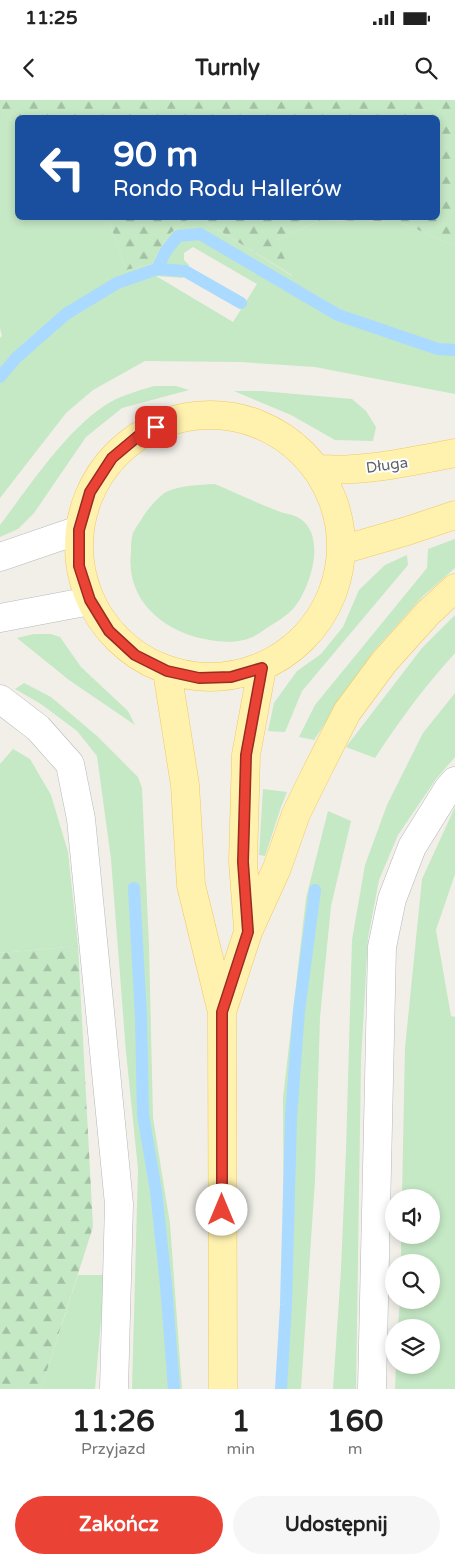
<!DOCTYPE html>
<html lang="pl">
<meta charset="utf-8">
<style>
:root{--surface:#fff;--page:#f6f6f6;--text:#222;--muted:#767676;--accent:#ea4335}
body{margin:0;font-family:"Varela Round",sans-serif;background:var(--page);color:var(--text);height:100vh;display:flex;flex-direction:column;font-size:19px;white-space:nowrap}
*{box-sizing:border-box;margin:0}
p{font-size:16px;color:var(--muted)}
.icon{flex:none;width:28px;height:28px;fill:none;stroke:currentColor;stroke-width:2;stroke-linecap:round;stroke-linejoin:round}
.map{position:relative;height:1289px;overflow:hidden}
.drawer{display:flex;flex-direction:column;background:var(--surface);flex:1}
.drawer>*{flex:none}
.top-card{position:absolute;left:15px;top:15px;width:425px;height:105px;border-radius:8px;box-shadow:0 2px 8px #0003;background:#1a4fa0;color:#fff;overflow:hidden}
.buttons{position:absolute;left:385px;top:1089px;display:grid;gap:10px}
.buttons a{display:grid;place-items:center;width:55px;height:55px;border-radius:50%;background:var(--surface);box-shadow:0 2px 8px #0003;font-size:25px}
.pin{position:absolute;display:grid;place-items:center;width:42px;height:42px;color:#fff;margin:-21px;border-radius:10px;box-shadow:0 2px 8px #0006}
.me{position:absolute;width:55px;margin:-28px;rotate:0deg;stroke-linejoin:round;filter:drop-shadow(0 0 4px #0008)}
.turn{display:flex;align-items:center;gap:18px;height:105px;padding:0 15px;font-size:22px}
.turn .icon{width:65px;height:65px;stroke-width:2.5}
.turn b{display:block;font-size:35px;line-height:42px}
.eta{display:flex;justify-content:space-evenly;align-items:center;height:85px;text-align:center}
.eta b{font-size:30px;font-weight:700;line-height:35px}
.cta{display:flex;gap:10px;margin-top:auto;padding:10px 15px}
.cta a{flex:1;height:58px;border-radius:30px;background:var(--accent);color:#fff;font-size:20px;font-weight:700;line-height:58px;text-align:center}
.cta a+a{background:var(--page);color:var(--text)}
.status{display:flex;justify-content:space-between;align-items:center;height:35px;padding:0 25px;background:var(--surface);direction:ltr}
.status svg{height:14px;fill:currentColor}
header{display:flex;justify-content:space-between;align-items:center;height:65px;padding:0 15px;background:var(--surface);font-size:22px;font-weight:700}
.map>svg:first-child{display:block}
.grass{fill:#c5e8c5;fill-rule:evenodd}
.forest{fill:url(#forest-firs)}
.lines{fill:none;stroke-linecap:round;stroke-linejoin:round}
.stream{stroke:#aadaff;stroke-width:12}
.minor-casing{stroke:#b5b8bc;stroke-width:29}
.major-casing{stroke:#f2c960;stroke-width:29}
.minor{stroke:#fff;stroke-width:28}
.major{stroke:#fff2af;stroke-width:28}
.route-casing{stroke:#982c22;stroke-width:12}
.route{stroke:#ea4335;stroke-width:9}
.labels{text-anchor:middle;stroke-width:4;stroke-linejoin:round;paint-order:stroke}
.street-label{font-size:15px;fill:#5f6368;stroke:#fff}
</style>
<div class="status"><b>11:25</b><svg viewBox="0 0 49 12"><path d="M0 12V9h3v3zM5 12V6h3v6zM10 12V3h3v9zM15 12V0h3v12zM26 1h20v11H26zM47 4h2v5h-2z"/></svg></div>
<header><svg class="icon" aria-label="back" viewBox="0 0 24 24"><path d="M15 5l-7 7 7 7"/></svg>Turnly<svg class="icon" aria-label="search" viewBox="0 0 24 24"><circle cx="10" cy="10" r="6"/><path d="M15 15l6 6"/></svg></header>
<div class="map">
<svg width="455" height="1289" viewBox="0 0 455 1289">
<defs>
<pattern id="forest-firs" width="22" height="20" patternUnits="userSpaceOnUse" patternTransform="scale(1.25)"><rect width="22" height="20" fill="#c5e8c5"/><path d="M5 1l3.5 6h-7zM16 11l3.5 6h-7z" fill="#a3c0a4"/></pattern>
</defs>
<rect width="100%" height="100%" fill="#f1efe8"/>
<path class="grass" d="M0,7l12,14 6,-3v100h86l6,6 16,46 26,-6 15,-28 23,-18h9l93,58 -16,-36 45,-20 79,2 55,24v148l-140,-27 -74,-5 -96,-1 -52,29 -27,23 -66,85v-160l2,-2 -2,-8zM193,147l64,37 -24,38 -77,-46 27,2 6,-13 -5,-5v-7z
M154,286h22l13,4 -67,18 -36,29 -52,76 -16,16 -18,8v-12c29,-38 64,-92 104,-119 15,-10 33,-15 50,-20z
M234,291h27l91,8 14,12 10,16 -3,14 -38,-1 -44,-25z
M215,384c21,9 42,19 63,27 6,3 15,3 21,7 29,18 11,72 -7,92 -8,8 -21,15 -31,22 -15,11 -34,11 -51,8 -45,-7 -85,-39 -79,-88 0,-6 0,-13 2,-19 2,-4 5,-9 8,-13 4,-8 18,-24 25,-28 15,-7 33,-7 49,-8z
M455,439v29l-32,28 -50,56 -59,88 -15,-3 16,-32 112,-137 1,-19z
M407,455l1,10 -106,126 -17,41 -17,-1 6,-28 23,-32 24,-17 22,-27 16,-37 26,-25z
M455,515v38c-30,33 -56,68 -80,105l-29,-11 76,-99z
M34,534h17l9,3 21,30 47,44 7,14 -66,-45 -52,-42z
M24,583l27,14 46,39 41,41 4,11 7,158 4,172 17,106 12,165h-50l6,-220 -12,-117 -15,-193 -14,-103 -20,-25 -36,-27 -26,-15z
M455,593v64l-19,22 -38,56 -19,45 -11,58 -7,123 -5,328h-23l8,-119 5,-119 6,-211 13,-75 22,-60 36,-72z
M13,649l17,10 21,36 17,57 10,94 -78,7v-189z
M263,689l24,3 -6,15 -16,49 -6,-1z
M455,707v67l-19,56 15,86 4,1v372h-60l1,-24h35v-37l-33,-1 2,-27h31v-38h-30v-27h30v-37l-29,-1 3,-149 17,-169z
M328,711l23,10 -20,85 -11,111 -5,163 -14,209h-24l7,-119 -1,-172 23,-200z
M78,1175h27l-10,114h-54z"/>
<path class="forest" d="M0,0h455v146l-55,-24 -79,-2 -45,20 17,36 -94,-58h239v-100h-420l-1,9 -17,-20z
M104,118h86l-23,18 -15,28 -26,6 -16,-46z
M78,846l15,281 -52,162h-41v-436z"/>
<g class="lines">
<path class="stream" d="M157,169l9,-18 12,-15 22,-2 138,81 100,34 17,1
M0,277l16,-19 50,-44 51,-31 40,-14 28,2 56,32
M134,788l7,129 2,98 13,76 10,94 8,104
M281,1289l5,-84 5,-188 8,-106 16,-121"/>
<defs>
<path id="minor" d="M0,457l79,-27
M0,518l90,-17
M0,599l38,29 32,36 11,55 38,385 -5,185
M372,1289l10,-442 10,-48 20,-52 36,-58 7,-8"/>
<path id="major" d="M79 446a131 131 0 1 1 262 0a131 131 0 1 1-262 0Z
M318,369c46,3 91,-7 137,-16
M345,449l62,-18 48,-16
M167,571l18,114 6,100 31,127 1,377
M248,828l-5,-66 3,-107 16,-87
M222,912l26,-80 29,-64 19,-54 21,-43 30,-59 37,-50 44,-49 27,-25"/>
</defs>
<use href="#minor" class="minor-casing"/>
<use href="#major" class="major-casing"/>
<use href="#minor" class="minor"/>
<use href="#major" class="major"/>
</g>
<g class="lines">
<defs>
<path id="route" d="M156,327l-13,5 -31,26 -22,34 -11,38v36l11,34 19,31 26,24 32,16 32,7 32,-1 31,-9 -16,87 -3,107 5,70 -26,80v198"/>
</defs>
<use href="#route" class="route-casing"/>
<use href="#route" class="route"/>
</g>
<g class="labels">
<g class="street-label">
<text transform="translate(387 365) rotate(-8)" y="5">Długa</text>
</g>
</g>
</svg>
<div class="buttons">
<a><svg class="icon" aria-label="sound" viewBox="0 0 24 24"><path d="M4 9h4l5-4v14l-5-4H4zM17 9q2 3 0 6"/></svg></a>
<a><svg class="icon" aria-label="search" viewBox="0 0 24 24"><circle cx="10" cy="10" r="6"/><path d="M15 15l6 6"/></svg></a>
<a><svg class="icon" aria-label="layers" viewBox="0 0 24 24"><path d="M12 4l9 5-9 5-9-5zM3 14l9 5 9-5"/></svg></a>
</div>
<div class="pin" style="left:156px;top:327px;background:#d93025"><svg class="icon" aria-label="arrive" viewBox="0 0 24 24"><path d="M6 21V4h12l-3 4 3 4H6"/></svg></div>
<svg class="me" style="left:222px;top:1110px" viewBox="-20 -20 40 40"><circle r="19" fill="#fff"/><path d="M0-13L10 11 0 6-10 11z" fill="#ea4335"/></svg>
<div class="top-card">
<div class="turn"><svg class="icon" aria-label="left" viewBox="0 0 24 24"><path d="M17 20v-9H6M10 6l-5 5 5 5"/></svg><div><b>90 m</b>Rondo Rodu Hallerów</div></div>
</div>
</div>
<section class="drawer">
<div class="eta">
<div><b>11:26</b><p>Przyjazd</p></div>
<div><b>1</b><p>min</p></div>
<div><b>160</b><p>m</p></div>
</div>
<div class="cta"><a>Zakończ</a><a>Udostępnij</a></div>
</section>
